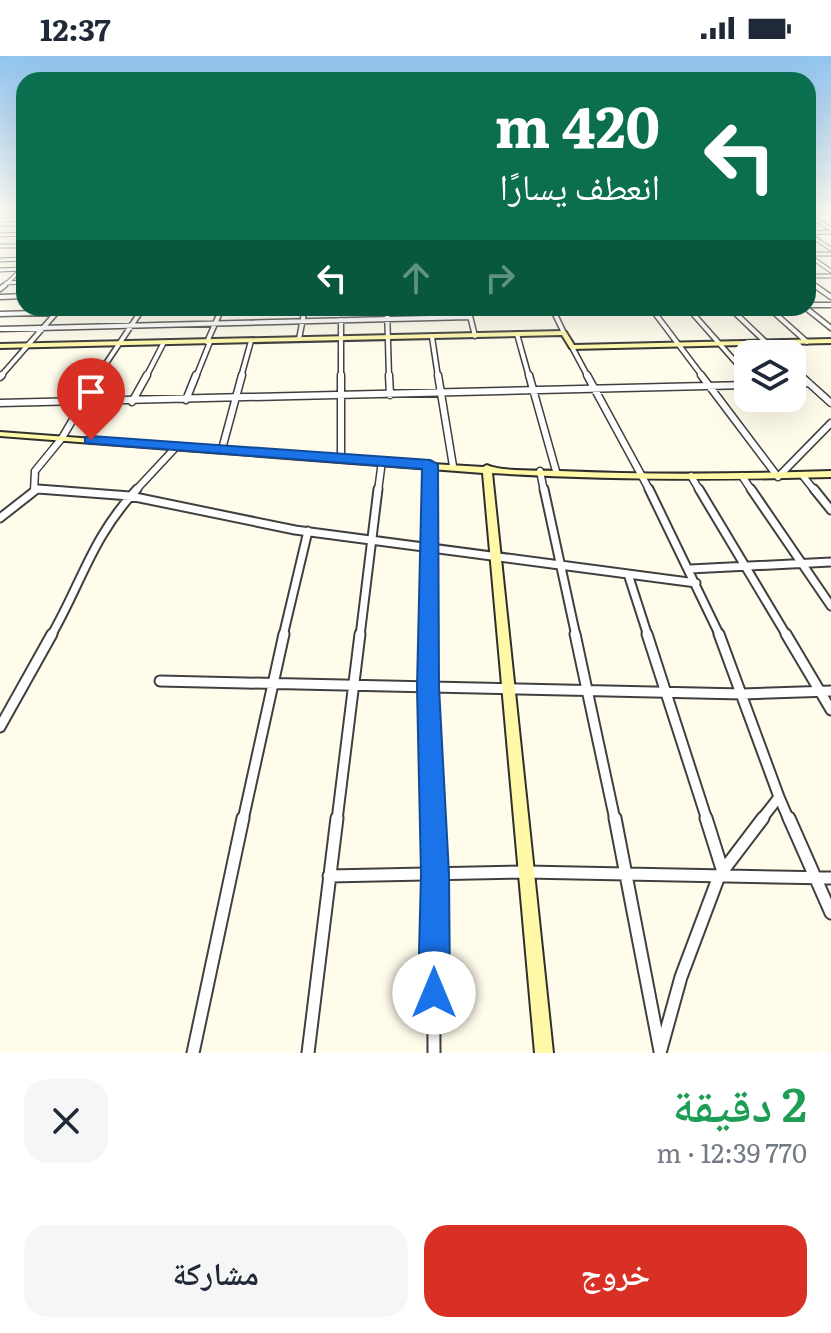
<!DOCTYPE html>
<html lang="ar">
<meta charset="utf-8">
<style>
:root{--surface:#fff;--page:#f6f6f7;--text:#1f2937;--muted:#747a83;--accent:#d93025}
body{margin:0;font-family:Literata,"Noto Naskh Arabic",serif;background:var(--page);color:var(--text);direction:rtl;height:100vh;display:flex;flex-direction:column;font-size:30px;white-space:nowrap}
*{box-sizing:border-box;margin:0}
p{font-size:26px;color:var(--muted)}
.icon{flex:none;width:44px;height:44px;fill:none;stroke:currentColor;stroke-width:2;stroke-linecap:round;stroke-linejoin:round}
.map{position:relative;height:997px;overflow:hidden;direction:ltr}
.side{display:flex;flex-direction:column;background:var(--surface);flex:1}
.side>*{flex:none}
.guide{position:absolute;left:16px;top:16px;width:800px;height:244px;border-radius:24px;box-shadow:0 8px 32px #0002;direction:rtl;background:#0b6e4f;color:#fff;overflow:hidden}
.fabs{position:absolute;left:734px;top:284px;display:grid;gap:16px}
.fabs a{display:grid;place-items:center;width:72px;height:72px;border-radius:16px;background:var(--surface);box-shadow:0 8px 32px #0002;font-size:40px}
.pin{position:absolute;display:grid;place-items:center;width:68px;height:68px;color:#fff;margin:-82px -34px;border-radius:50% 50% 50% 0;rotate:-45deg;box-shadow:0 0 8px #0007}
.pin .icon{rotate:45deg}
.me{position:absolute;width:88px;margin:-44px;rotate:0deg;stroke-linejoin:round;filter:drop-shadow(0 0 6px #0008)}
.turn{display:flex;align-items:center;gap:28px;height:168px;padding:0 24px;font-size:36px}
.turn .icon{width:104px;height:104px;stroke-width:2.5}
.turn b{display:block;font-size:56px;line-height:68px}
.lanes{display:flex;align-items:center;height:76px;padding:0 24px;background:#0003;justify-content:center;gap:40px;direction:ltr}
.lanes .off{opacity:.35}
.round{display:grid;place-items:center;flex:none;width:84px;height:84px;border-radius:24px;background:var(--page)}
.summary{display:flex;align-items:center;justify-content:space-between;height:136px;padding:0 24px}
h1{font-size:48px;font-weight:600;line-height:60px;color:#1e9e55}
.primary-button{display:flex;gap:16px;margin-top:auto;padding:16px 24px}
.primary-button a{flex:1;height:92px;border-radius:24px;background:var(--accent);color:#fff;font-size:32px;font-weight:600;line-height:92px;text-align:center}
.primary-button a+a{background:var(--page);color:var(--text)}
.status{display:flex;justify-content:space-between;align-items:center;height:56px;padding:0 40px;background:var(--surface);direction:ltr}
.status svg{height:22px;fill:currentColor}
.map>svg:first-child{display:block}
.lines{fill:none;stroke-linecap:round;stroke-linejoin:round}
.street-far5-casing{stroke:#404040;stroke-width:5}
.street-far4-casing{stroke:#404040;stroke-width:7}
.street-far3-casing{stroke:#404040;stroke-width:9}
.street-far2-casing{stroke:#404040;stroke-width:11}
.street-far1-casing{stroke:#404040;stroke-width:13}
.street-casing{stroke:#404040;stroke-width:15}
.secondary-casing{stroke:#2f2f2f;stroke-width:4}
.street-far5{stroke:#fff;stroke-width:3}
.street-far4{stroke:#fff;stroke-width:4}
.street-far3{stroke:#fff;stroke-width:6}
.street-far2{stroke:#fff;stroke-width:7}
.street-far1{stroke:#fff;stroke-width:9}
.street{stroke:#fff;stroke-width:11}
.secondary{fill:#fff8a7;fill-rule:evenodd}
.route{fill:#1a73e8;stroke:#114b97;stroke-width:2}
</style>
<div class="status"><b>12:37</b><svg viewBox="0 0 49 12"><path d="M0 12V9h3v3zM5 12V6h3v6zM10 12V3h3v9zM15 12V0h3v12zM26 1h20v11H26zM47 4h2v5h-2z"/></svg></div>
<div class="map">
<svg width="831" height="997" viewBox="0 0 831 997">
<rect width="100%" height="100%" fill="#fffcec"/>
<g class="lines">
<defs>
<path id="street-far5" d="M808,159l23,14
M0,160l24,-1
M0,168h24
M808,177l23,-1
M808,178l23,15
M0,179l24,-1
M0,190h24
M808,198h23
M808,199l23,16
M0,204l24,-1
M0,214l22,-1
M808,220h23
M808,224l9,7
M6,227l18,-1
M3,231l21,-20"/>
<path id="street-far4" d="M814,229l17,12
M0,233l5,-4
M0,241l24,-1
M808,249h23
M387,252l2,69
M468,252l7,28
M552,252l12,25
M651,252l52,69
M688,252l60,68
M730,252l48,46
M769,252l38,34
M806,252l25,20
M653,254l61,-2
M0,258l223,-6
M341,264v57
M0,273l470,-12
M517,278l12,43
M432,281l6,40
M299,283l6,-31
M207,286l15,-34
M572,291l16,30
M792,311l11,10
M0,321l56,-64
M97,321l46,-69
M146,321l17,-33
M196,321l14,-35
M241,321l10,-36"/>
<path id="street-far3" d="M341,319v83
M389,319l1,20
M438,319l15,91
M529,319l27,96
M587,319l63,116
M701,319l77,102 53,-54
M800,319l31,28
M0,321l2,-2
M792,328l17,-1
M186,344l10,-25
M132,346l15,-27
M0,347l748,-18
M222,393l20,-74
M540,415l4,20
M691,420l9,15
M742,420l10,15
M803,420l12,15
M37,433l28,2
M34,435l1,-20 27,-33 37,-63
M135,435l42,-45
M378,435l4,-30
M430,435v-27"/>
<path id="street-far2" d="M38,433l92,7 165,34 401,53
M430,433l1,147
M544,433l32,147
M649,433l71,147
M699,433l88,147
M751,433l80,117
M814,433l17,21
M0,462l37,-29
M690,513l141,-7
M628,518l20,62
M51,580c31,-54 41,-99 86,-147
M283,580l25,-105
M360,580l18,-147"/>
<path id="street-far1" d="M431,578l2,186
M575,578l40,186
M647,578l60,186
M719,578l60,163 -18,23
M786,578l45,76
M160,625l582,13 89,-3
M0,671l52,-93
M779,741l10,23
M243,764l41,-186
M337,764l23,-186"/>
<path id="street" d="M433,762l1,235
M615,762l45,233
M706,762l17,54
M789,762l42,95
M329,820l197,-4 305,6
M193,997l50,-235
M308,997l29,-235
M660,997l21,-76 38,-101 44,-58"/>
<path id="secondary" d="M564,275l2,1 8,13 257,-6v4l-259,6 -2,-1 -8,-13 -562,13v-4z
M0,376l415,31 68,4 4,-2c15,7 54,5 73,6 90,4 180,3 271,0v6c-113,3 -226,3 -339,-4l61,580h-18l-52,-580 -483,-37z"/>
</defs>
<use href="#street-far5" class="street-far5-casing"/>
<use href="#street-far4" class="street-far4-casing"/>
<use href="#street-far3" class="street-far3-casing"/>
<use href="#street-far2" class="street-far2-casing"/>
<use href="#street-far1" class="street-far1-casing"/>
<use href="#street" class="street-casing"/>
<use href="#secondary" class="secondary-casing"/>
<use href="#street-far5" class="street-far5"/>
<use href="#street-far4" class="street-far4"/>
<use href="#street-far3" class="street-far3"/>
<use href="#street-far2" class="street-far2"/>
<use href="#street-far1" class="street-far1"/>
<use href="#street" class="street"/>
<use href="#secondary" class="secondary"/>
</g>
<linearGradient id="sky" x2="0" y2="1"><stop stop-color="#91c4ef"/><stop offset="0.53" stop-color="#fffef6"/><stop offset="1" stop-color="#fffef6" stop-opacity="0"/></linearGradient>
<rect width="831" height="298" fill="url(#sky)"/>
<path class="route" d="M91,380l339,24 8,4 1,223 10,187 1,119 -5,11 -11,5 -11,-5 -5,-11 3,-119 -4,-187 5,-218 -337,-26v-6z"/>
</svg>
<div class="fabs">
<a><svg class="icon" aria-label="layers" viewBox="0 0 24 24"><path d="M12 4l9 5-9 5-9-5zM3 14l9 5 9-5"/></svg></a>
</div>
<div class="pin" style="left:91px;top:384px;background:#d93025"><svg class="icon" aria-label="arrive" viewBox="0 0 24 24"><path d="M6 21V4h12l-3 4 3 4H6"/></svg></div>
<svg class="me" style="left:434px;top:937px" viewBox="-20 -20 40 40"><circle r="19" fill="#fff"/><path d="M0-13L10 11 0 6-10 11z" fill="#1a73e8"/></svg>
<div class="guide">
<div class="turn"><svg class="icon" aria-label="left" viewBox="0 0 24 24"><path d="M17 20v-9H6M10 6l-5 5 5 5"/></svg><div><b>420 m</b>انعطف يسارًا</div></div>
<div class="lanes"><svg class="icon" aria-label="left" viewBox="0 0 24 24"><path d="M17 20v-9H6M10 6l-5 5 5 5"/></svg><svg class="icon off" aria-label="ahead" viewBox="0 0 24 24"><path d="M12 20V5M6 11l6-6 6 6"/></svg><svg class="icon off" aria-label="right" viewBox="0 0 24 24"><path d="M7 20v-9h11M14 6l5 5-5 5"/></svg></div>
</div>
</div>
<section class="side">
<div class="summary"><div><h1>2 دقيقة</h1><p>770 m · 12:39</p></div><a class="round"><svg class="icon" aria-label="close" viewBox="0 0 24 24"><path d="M6 6l12 12M18 6L6 18"/></svg></a></div>
<div class="primary-button"><a>خروج</a><a>مشاركة</a></div>
</section>
